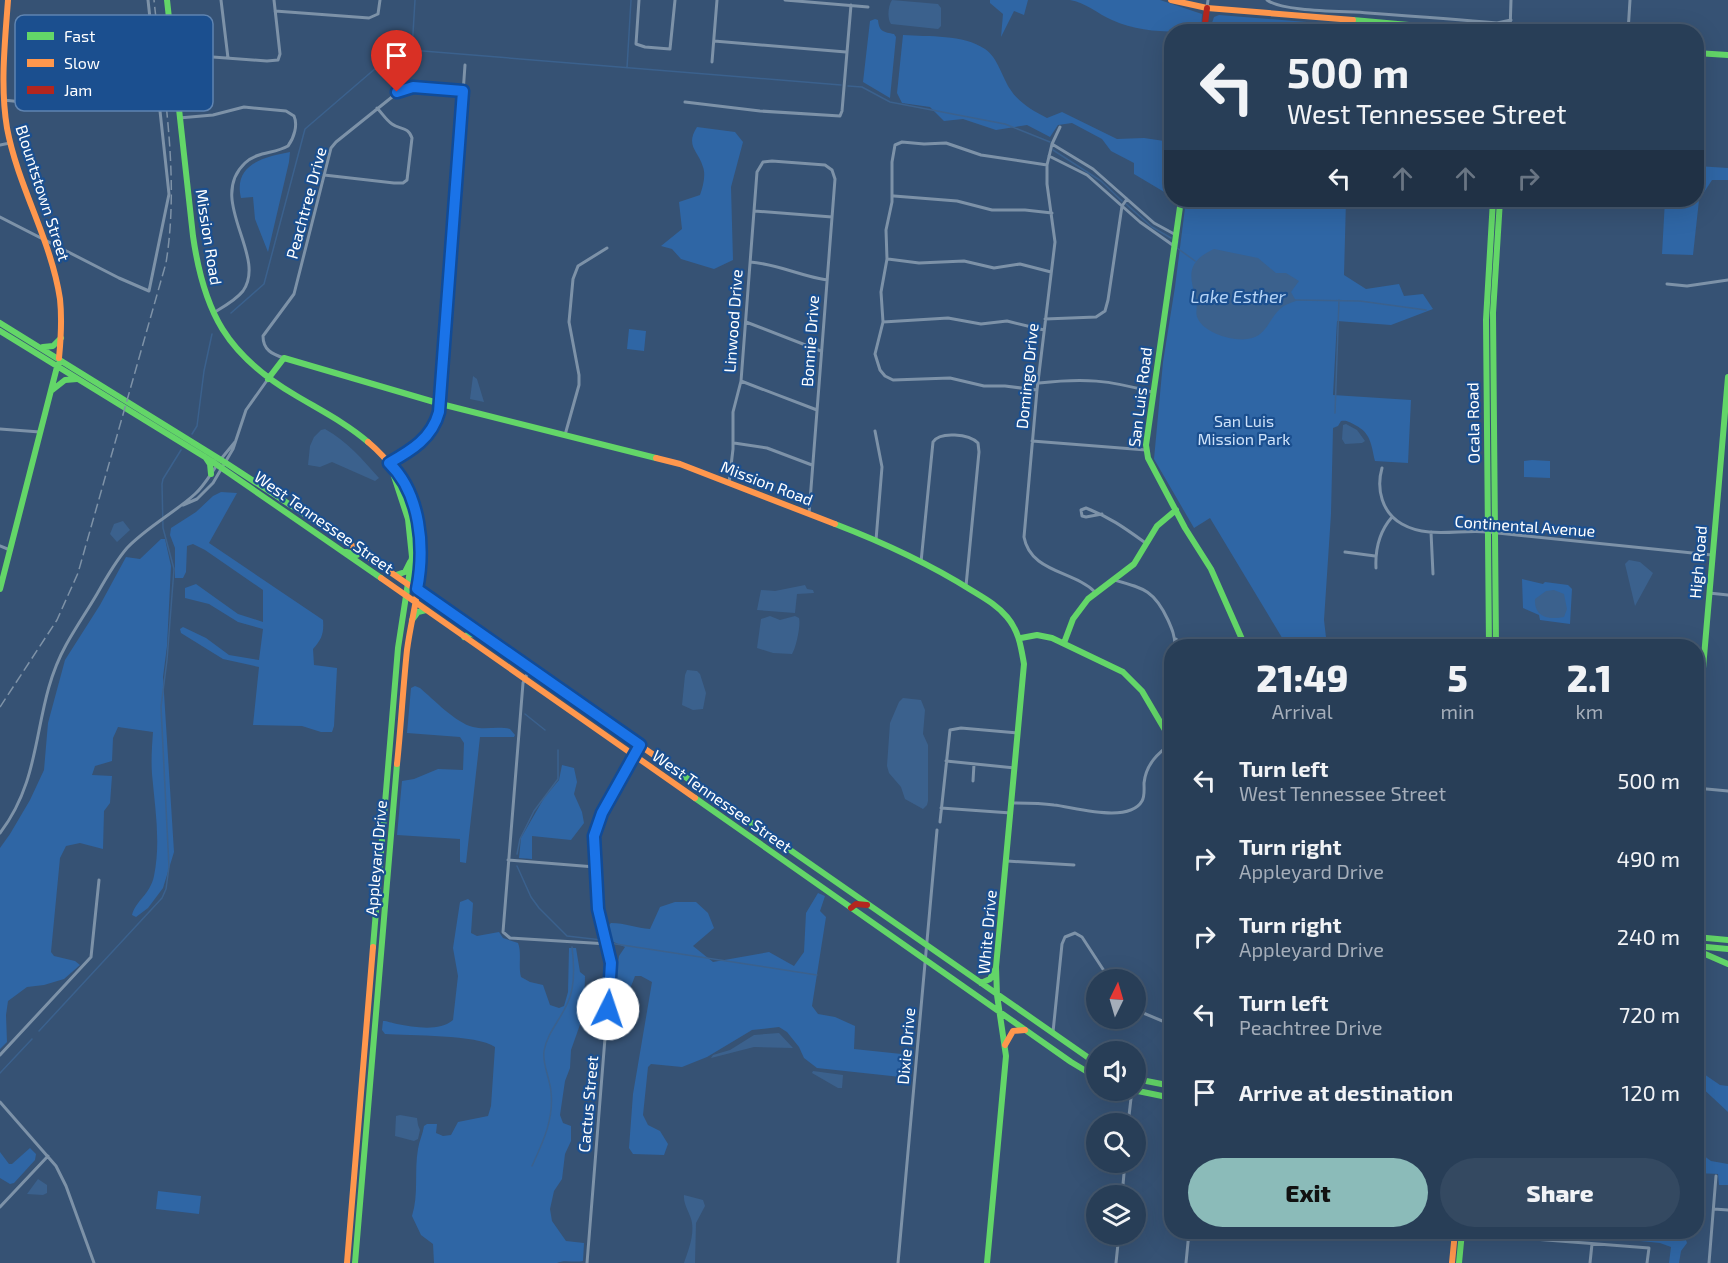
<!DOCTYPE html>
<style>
:root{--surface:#283e57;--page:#344961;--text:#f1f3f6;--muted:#a5aeba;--line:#44576d;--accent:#8bbbb9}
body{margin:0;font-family:"Exo 2",sans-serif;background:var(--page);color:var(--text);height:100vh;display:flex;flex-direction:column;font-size:22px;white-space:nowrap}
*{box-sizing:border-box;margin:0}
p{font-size:20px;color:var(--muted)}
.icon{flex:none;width:33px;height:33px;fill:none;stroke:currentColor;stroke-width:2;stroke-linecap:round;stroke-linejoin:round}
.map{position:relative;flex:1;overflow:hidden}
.sheet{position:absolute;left:1164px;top:639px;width:540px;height:600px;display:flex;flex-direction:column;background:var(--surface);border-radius:24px;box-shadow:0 6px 24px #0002,0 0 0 2px var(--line)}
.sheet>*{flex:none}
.top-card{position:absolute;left:1164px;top:24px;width:540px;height:183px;border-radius:24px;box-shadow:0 6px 24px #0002,0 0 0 2px var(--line);background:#283e57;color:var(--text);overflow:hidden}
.needle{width:39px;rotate:5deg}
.controls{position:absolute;left:1086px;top:969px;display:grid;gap:12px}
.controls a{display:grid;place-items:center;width:60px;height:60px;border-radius:50%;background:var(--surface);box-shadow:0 6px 24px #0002,0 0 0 2px var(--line);font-size:30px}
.pin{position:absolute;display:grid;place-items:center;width:51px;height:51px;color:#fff;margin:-62px -26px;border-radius:50% 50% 50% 0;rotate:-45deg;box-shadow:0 0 6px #0007}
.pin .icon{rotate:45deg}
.me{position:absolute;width:66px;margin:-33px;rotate:4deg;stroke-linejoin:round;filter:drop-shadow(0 0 4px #0008)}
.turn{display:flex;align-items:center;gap:21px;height:126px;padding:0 24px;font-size:27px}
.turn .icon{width:78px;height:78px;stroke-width:2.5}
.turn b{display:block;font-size:42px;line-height:51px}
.lanes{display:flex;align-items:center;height:57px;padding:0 24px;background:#0003;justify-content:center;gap:30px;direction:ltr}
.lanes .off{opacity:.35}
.eta{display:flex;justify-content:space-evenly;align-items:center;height:102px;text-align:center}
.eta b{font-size:36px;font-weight:800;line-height:42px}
.primary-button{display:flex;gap:12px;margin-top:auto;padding:12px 24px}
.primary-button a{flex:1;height:69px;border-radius:36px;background:var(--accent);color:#111;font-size:24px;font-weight:800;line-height:69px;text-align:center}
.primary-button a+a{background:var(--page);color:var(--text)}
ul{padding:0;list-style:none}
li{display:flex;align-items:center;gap:18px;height:78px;padding:0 24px}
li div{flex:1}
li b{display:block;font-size:22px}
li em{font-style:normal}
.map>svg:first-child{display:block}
.green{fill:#2f66a5}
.water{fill:#3b618d}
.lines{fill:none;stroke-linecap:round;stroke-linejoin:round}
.stream{stroke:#3b618d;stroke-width:1.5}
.street{stroke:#7d92a8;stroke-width:3}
.fast{stroke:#63d668;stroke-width:6}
.slow{stroke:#ff974d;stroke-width:6}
.jam{stroke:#b3261e;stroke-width:6}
.rail{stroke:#7e92a7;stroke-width:1.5;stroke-dasharray:10 4.5;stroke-linecap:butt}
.route-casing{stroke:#114b97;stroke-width:15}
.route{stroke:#1a73e8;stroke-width:10}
.labels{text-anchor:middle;stroke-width:4.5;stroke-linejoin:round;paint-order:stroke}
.street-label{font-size:16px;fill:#fff;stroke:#1b4f8f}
.park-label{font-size:16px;fill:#cfe3fa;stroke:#1b4f8f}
.water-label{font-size:18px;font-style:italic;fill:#b5d3f5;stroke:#1b4f8f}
.key{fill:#1b4f8f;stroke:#5f84b1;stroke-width:1.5}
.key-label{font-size:16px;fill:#fff}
</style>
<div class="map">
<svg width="1728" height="1263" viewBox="0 0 1728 1263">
<rect width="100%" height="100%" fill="#365274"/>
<path class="green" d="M990,0h38l-4,15 -10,-4 -13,26 2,-23 -13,-11z
M1070,0h90l42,14 -1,17c-30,1 -61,2 -89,-11 -14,-6 -27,-18 -42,-20z
M1219,15l137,11 -1,6h-85l-29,-3 -1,2 -31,1 5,-15z
M875,19l3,1c1,12 6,12 16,14l2,3 -6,61 -27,-16 7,-61z
M903,35c26,2 60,-1 82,14 13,9 17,28 25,40 8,13 23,22 37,29l15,-6 55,27 27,-1 27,4v54l-37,-22v-11l-23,-12 -9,-12 -30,-16 -14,2 -8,12 -23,-12 -31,5 -33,-11 -19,2 -14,-14 -28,-4 -5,-10z
M697,127l38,5 8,10 -12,45 2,73 -19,9 -33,-10 -9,-10 -11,-3 21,-17 -3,-27 21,-7c3,-8 6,-20 3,-28 -5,-17 -18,-21 -6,-40z
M290,152l-1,10 -21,90 -13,-33 -2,-22 -12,1c-8,-34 23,-41 49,-46z
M1697,166l31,2v12h-16l-13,20 -6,55 -31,-1 3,-54h31z
M1186,200h160l-2,75 22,14 33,-5 5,12 19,-2 10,15 -42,16 -54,-4 -4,74 78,5 -3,63 -33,-2c-4,-17 -4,-28 -20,-36 -6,-3 -8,-5 -14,-4l-3,5 -5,2 -2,86 -7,106 3,26h-40l-77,-128 -16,10 -40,-69 9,-97 12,-75z
M629,329l17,2 -2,20 -17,-2z
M1532,460l18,1v17l-26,-1v-16z
M221,492l16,1 -28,50 114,77c1,13 -1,19 -10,29l1,16 23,3 -3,58 -2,6h-11l-19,-6 -49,-1 6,-58 -36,-8 -42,-26 -1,-4 3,-2 23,11 23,17 30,5 4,-31 -25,-7 -29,-18 -24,-6v-10l11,-4 42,30 25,8v-32l-58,-40 -12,-6 -6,2 -1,26 -3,6h-8v-30l-5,-13 1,-7 25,-16 17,-16z
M161,539h4l6,27 -4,80 -4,31 11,175 -11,36 -15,20 -12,9 -4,-2c4,-15 18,-20 22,-39 7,-34 1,-68 -2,-102 -1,-14 0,-28 1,-42l-35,-5 -5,11 -1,23 -17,5 -3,9 20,1 -2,27 -6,8 -1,38 -23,-6 -14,3 -6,12 -9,94 3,4 21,5 5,4 -16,14 -20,6 -17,2 -19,14 -2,14 1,27 -7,7v-201l10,-14 20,-34 14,-30 4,-47 17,-63 35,-55 26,-48 14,2z
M1522,579l21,5 2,-2 23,3 4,4 -2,35 -30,-4 -1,-5 -16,-7z
M415,686l5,2c13,11 36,35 53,39 12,3 25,-1 37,2l5,6 -1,2h-34l-14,126 -6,-1v-23l-63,-4 5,-54 12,-2 24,-10 25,1 1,-27 -4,-6 -53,-4 4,-45z
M562,765l12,3 3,14 -3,12 8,18 2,11 -13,17 -39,-4v23l-13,-1 2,-20 23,-40 15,-18z
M818,893l7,3 -5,15 6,6 -14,89 6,8 17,3 20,9 -1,23 57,6 -1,23 -93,-10 -13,-10 -5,-11 -12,-15 -8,-5 -27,3 -45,27 -25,10 -31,-3 -3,3 -5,48 5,10 12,6 8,13 -4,11 -31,-1 -4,-6 4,-54 19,-112 -11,-6h-6l-10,26h-10l-2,-4 6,-42 6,-9 -16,-7 -2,-13 4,-4c14,0 26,5 39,6l10,-22 15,-5h21l12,11 6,15 -21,18 20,16 56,-10 25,14 10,-14 2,-39z
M468,899l5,4 -2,30 6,3 22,-4 4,6 15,5c4,10 0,23 3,34l9,5 13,3 7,20 9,3 5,-2 4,-14 1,-44h7l4,24 5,4 -1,32 -2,11 -11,31 -1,18 -5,13 -5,34 3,8 8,3v15l-6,13 -3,25 -8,12 -4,18 2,12 14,20 18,2 -1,18c-9,2 -19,-2 -26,2h-123l-1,-19 -12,-9 -9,-19c7,-22 2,-44 6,-67 1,-8 5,-15 6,-23l3,-2h10l-1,9 7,3 8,-1 7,-13 30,-6 3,-10 4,-59c-18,-13 -85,-11 -110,-13l-3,-4 1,-9c5,0 8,2 14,3 17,3 42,8 56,-4l5,-44 -5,-28 7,-46z
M1704,1007l1,3 -4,62 19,13 8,1v26l-31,-29v-60z
M30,1148l6,6 -1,6 -21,23 -4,1 -10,-6v-26l9,12h3z
M1697,1153h3l11,8 17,3v21h-9l-1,-11 -21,-1z
M158,1191l43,5 -2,18 -43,-5z
M1630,1232h50l5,5 2,6 -6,8 -2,12h-10l2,-16 -11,-4 -30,-3z"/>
<path class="water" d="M892,0l46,4 3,4v18l-3,3 -47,-5c-4,-6 -3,-18 1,-24z
M1214,249l44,9 18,15h10l13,8 -8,11 5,9c-6,2 -12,4 -16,8 -11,10 -13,25 -28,29 -15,5 -47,-4 -54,-19 -4,-7 1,-15 -2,-22 -9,-25 -6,-37 18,-48z
M473,376l4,3 7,23 -14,-3z
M1346,424l11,6 8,11 -3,2 -17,1 -3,-5 1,-14z
M325,429c23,13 37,30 54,49l-4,3 -43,-19 -12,5 -12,-2 2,-19 4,-9 7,-7z
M123,521l7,9 -13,12 -7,-8 4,-10z
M1629,560l11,2 13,11 -18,33 -10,-42z
M805,585l2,4 6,1 1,3 -17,1 -2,19 -38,-3 4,-20 14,1z
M1554,590l10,4 3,15 -3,8c-15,3 -30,0 -29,-18l11,-8z
M770,616l10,4 15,-4 4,2c2,7 -3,30 -7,36l-19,-1 -16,-5 4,-29z
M687,670l10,1 3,3 6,19 -3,16 -10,1 -11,-5 3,-30z
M903,698l18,2 4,10 -2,24 5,11v56l-1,4 -4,4 -18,-10 -4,-12 -12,-14 -2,-7 3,-43 9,-21z
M779,1033l14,15 -39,-1 -43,11 2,-3 17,-5 24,-15z
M813,1071l30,4 -1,13h-4l-26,-15z
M400,1115l17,3 1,7 2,5 -2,9 -4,2 -19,-5 1,-20z
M38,1179l9,6v8l-4,2 -16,-1z
M684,1195l19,5 2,6 -9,17 -1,40h-11c4,-12 10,-26 8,-40 -1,-9 -9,-18 -8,-28z"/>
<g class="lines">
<path class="stream" d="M412,50l3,-50
M627,68l4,-68
M848,86l14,1 28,15 115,22 45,18
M1053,150l48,31 21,20
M1126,204l26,23 19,11
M1178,241l-1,7 18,13
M1294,300l66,1 66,9
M231,313l33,-29 41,-155 93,-80 443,36
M1335,413l4,-113
M192,434l5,-8 7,-55 8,-37
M525,714l20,16
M517,854l3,-15 14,-28 24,-32v-29
M517,866l14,31 8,11 28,28 35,4
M609,943l208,32
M39,1031l123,-133 4,-9 3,-22 -8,-160 6,-47 7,-91 -11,-41 -1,-44 1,-5 18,-29
M0,1073l32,-34
M532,1166c11,-24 22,-47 19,-74 -1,-14 -9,-28 -7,-41 3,-18 17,-32 24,-49 7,-15 6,-39 4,-55"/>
<path class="street" d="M221,0l7,58
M639,0l-3,44 9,3 25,2 5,-49
M785,0l83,7
M1267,0c16,12 79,11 101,13 43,3 86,6 129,10l14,-3
M1207,8l1,-8
M275,11l94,7 9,-4 2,-14
M1245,30v2
M1510,32l1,-32
M1628,32l2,-32
M714,41l132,11
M173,54l94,7 11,-1 2,-6 -6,-54
M712,62l5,-62
M3,100l87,9
M685,102l75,9 80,5 2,-5 9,-106
M179,118l34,-3 31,-8 42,4 8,5c4,9 0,22 -6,30 -14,8 -30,5 -43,17 -39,37 23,93 -2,128 -8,10 -20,16 -30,22
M1060,127l-8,17 -5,21v19l8,58 -18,148 -13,147c6,35 50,34 71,55
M1052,144l41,25 61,54 22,12
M0,145l10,-2
M1049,156l38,19 53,47 34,24
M324,175l70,8h9l4,-3 5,-42c-4,-12 -12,-8 -20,-14 -6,-4 -10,-11 -15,-16
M894,196l63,5 35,9h33l27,3
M754,211l78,6
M0,217l119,61 30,13 20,-97 -21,-194
M888,259l31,4 45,-2 30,7 26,-4 31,8
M750,262c28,2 50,14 77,18
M1667,284l20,2 41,-6
M1045,319l51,-2 9,-6 3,-11 14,-94 5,-7
M746,322l75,29
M883,322l65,-4 33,6 26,-3 37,9
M284,358c-12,-4 -21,-8 -21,-22l31,-42 37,-146 5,-6 66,-53 11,-2 50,4
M741,381l76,29
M1039,383c46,-5 69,-3 113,9
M1037,390l-32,-4h-21l-34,-8 -57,2 -8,-4 -5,-6 -5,-16 8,-32 -2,-30 6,-33 -1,-29 6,-28v-40l3,-17 7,-3 22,2 22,-1 35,12 66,10
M441,404l24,-339
M0,429l40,3
M875,431l7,36 -6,73
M565,435l14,-50v-10l-10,-53 4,-43 5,-13 29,-18
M1032,441l114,9
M734,443l33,5 45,17
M221,459l14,-17
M1382,468c-6,21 0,45 20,56 26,15 58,5 86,8 74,7 149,15 224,23
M729,483l4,-34v-37l8,-31 16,-209 6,-10 9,-1 53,4 7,5 3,9 -26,335
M183,505l14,-6 16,-16 20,-34 13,-39 22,-31
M1102,514l-16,3 -4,-1 -1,-6 5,-2c24,9 40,21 61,36
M1431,532l2,42
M0,546l10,4
M1345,552l30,4
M921,562l12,-120c7,-11 36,-8 45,1l1,9 -13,134
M1376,568c-1,-20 3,-36 16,-51
M1114,580c29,8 40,10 54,40 4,9 7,16 7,26
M1709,593l19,2
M1176,639l7,7
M530,668l-7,15 -20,249 7,6 98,6
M946,761l69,7
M973,781l1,-17
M1696,788l32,3
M1012,803c14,0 28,0 42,2 20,2 75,19 88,-4 3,-5 2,-12 2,-18 2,-19 14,-30 28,-40
M941,808l70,5
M940,822l10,-92 11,-2 57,5
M0,833c46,-60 31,-125 66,-188 10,-18 21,-34 31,-51 9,-16 18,-32 30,-46 20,-21 47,-35 68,-54 9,-8 15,-19 22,-29
M508,860l87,7
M1007,861l67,4
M1136,1010l36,15
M1053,1032l9,-88 3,-7 10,-4 7,4 28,43
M0,1055l91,-98 8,-77
M0,1102l56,64 10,20 28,77
M1128,1124l4,-34
M1122,1196l3,-34
M0,1207l48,-51
M1714,1209l14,1
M1455,1233l194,15 -2,15
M587,1263l24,-300 -13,-54 -4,-73 7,-23 39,-68
M898,1263l39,-433
M1116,1263l3,-29
M1186,1263l3,-31
M1590,1263l2,-19
M1709,1263l7,-87"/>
<path class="fast" d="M167,0l26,236c11,77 34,119 102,159 25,15 51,28 73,47
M1353,20l134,12
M1696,53l32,2
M1181,200l-35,245 2,13 37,70 26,41 34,77
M0,323l226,140 118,77
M0,331l213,131 168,116
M43,347l10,-1 8,-8
M268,379l16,-21 157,46 215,54
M51,391l14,-11 12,-1
M206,458l4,6 1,10
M389,463c25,-15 44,-30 52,-59
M835,524c47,18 93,39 136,66 13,8 26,15 36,27 12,14 14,30 17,47l-28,303 1,28 9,61 -19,207
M346,552l11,3 5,-3
M396,575l9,-3 5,-10
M0,589l58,-226
M412,620l6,-8 8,-2
M464,637l5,-3 12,1
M1021,638l16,-3 15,3 71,34 19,19 30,51
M1064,643l9,-24 15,-20 46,-35 23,-38 19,-16
M1489,646l-3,-326 7,-120
M1496,646l-3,-333 7,-113
M1696,750l32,-373
M661,760l435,303
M695,798l376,264 25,15
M1696,937l32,3
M1696,946l32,3
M373,947l25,-299 14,-91 -4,-38 -18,-55
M1696,950l32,14
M981,983l9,-4 6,-11
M1136,1079l36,7
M1133,1090l39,8
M355,1263l42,-499
M1459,1263l3,-31"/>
<path class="slow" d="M8,0c-3,42 -8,86 -1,128 11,59 44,111 53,171 2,19 1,39 -1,59
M1171,0l36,8 146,12
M368,442c42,35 58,86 51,140 -3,22 -9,45 -12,68 -4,38 -6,76 -10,114
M656,458l24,6 155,60
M344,540l317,220
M381,578l314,220
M1005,1045l8,-14 12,-1
M347,1263l26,-316
M1452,1263l3,-31"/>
<path class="jam" d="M1204,32l3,-24
M851,908l5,-4 11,1"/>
<path class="rail" d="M0,707l57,-87 21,-47 88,-310c14,-87 -3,-176 -12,-263"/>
</g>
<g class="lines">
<defs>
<path id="route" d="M397,92l16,-5 50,4 -24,321c-7,26 -27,38 -50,51 32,31 36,85 28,126l223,156 -38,68 -8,23 4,73 13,54 -3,46"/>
</defs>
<use href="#route" class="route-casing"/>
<use href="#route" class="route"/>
</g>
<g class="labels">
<g class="street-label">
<text transform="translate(43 193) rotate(72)" y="6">Blountstown Street</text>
<text transform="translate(306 203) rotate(-75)" y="6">Peachtree Drive</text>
<text transform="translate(209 237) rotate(81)" y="6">Mission Road</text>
<text transform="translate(733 321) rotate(-86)" y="6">Linwood Drive</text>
<text transform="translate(810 341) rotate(-86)" y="6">Bonnie Drive</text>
<text transform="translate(1027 376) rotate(-84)" y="6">Domingo Drive</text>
<text transform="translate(1140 397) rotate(-83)" y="6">San Luis Road</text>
<text transform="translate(1473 423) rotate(-91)" y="6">Ocala Road</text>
<text transform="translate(767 483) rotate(21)" y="6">Mission Road</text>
<text transform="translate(324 522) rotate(35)" y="6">West Tennessee Street</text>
<text transform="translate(1525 526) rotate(4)" y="6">Continental Avenue</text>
<text transform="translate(1698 562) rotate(-85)" y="6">High Road</text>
<text transform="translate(722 801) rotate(35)" y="6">West Tennessee Street</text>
<text transform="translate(376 858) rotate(-85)" y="6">Appleyard Drive</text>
<text transform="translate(987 932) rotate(-85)" y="6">White Drive</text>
<text transform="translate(906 1046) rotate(-85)" y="6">Dixie Drive</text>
<text transform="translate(588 1104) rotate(-85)" y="6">Cactus Street</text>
</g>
<g class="park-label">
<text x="1244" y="427">San Luis<tspan x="1244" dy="18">Mission Park</tspan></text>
</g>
<g class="water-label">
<text x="1238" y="303">Lake Esther</text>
</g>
</g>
<rect x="15" y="15" width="198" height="96" rx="9" class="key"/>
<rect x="27" y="32" width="27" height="8" fill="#63d668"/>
<rect x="27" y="59" width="27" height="8" fill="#ff974d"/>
<rect x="27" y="86" width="27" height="8" fill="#b3261e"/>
<g class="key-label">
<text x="64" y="42">Fast</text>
<text x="64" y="69">Slow</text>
<text x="64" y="96">Jam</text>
</g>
</svg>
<div class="controls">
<a><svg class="needle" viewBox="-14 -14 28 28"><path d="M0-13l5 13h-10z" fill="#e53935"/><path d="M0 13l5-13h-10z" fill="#a5aeba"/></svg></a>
<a><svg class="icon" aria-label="sound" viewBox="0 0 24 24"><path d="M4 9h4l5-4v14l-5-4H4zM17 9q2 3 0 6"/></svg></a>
<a><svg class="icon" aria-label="search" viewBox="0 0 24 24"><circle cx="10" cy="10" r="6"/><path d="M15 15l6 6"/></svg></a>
<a><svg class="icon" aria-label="layers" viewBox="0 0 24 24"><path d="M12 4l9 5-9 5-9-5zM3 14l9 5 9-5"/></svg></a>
</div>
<div class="pin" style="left:397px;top:92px;background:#d93025"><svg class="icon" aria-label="arrive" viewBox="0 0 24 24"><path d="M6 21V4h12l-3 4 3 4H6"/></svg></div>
<svg class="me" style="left:608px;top:1009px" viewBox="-20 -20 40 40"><circle r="19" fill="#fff"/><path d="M0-13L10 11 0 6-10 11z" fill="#1a73e8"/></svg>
<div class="top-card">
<div class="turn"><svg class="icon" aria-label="left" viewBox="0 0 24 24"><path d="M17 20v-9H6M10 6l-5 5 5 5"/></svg><div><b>500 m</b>West Tennessee Street</div></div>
<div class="lanes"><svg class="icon" aria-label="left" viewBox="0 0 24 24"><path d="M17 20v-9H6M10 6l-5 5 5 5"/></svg><svg class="icon off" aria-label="ahead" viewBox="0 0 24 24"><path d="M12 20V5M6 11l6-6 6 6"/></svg><svg class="icon off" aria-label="ahead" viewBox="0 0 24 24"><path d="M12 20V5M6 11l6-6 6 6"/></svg><svg class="icon off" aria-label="right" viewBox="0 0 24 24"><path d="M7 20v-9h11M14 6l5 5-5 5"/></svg></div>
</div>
<section class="sheet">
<div class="eta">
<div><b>21:49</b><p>Arrival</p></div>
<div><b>5</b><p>min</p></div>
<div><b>2.1</b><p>km</p></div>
</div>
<ul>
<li><svg class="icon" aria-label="left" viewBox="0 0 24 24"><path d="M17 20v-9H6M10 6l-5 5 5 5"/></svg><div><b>Turn left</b><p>West Tennessee Street</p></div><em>500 m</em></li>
<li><svg class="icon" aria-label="right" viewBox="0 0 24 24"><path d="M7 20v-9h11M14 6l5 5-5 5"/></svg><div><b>Turn right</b><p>Appleyard Drive</p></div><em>490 m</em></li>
<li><svg class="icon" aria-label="right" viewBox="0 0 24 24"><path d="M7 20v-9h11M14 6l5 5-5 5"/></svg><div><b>Turn right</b><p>Appleyard Drive</p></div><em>240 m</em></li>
<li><svg class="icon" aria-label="left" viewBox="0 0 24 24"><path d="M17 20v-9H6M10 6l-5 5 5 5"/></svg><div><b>Turn left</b><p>Peachtree Drive</p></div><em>720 m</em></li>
<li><svg class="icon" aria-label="arrive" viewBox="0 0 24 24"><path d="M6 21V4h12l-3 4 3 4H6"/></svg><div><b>Arrive at destination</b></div><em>120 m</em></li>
</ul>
<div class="primary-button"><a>Exit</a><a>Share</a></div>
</section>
</div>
